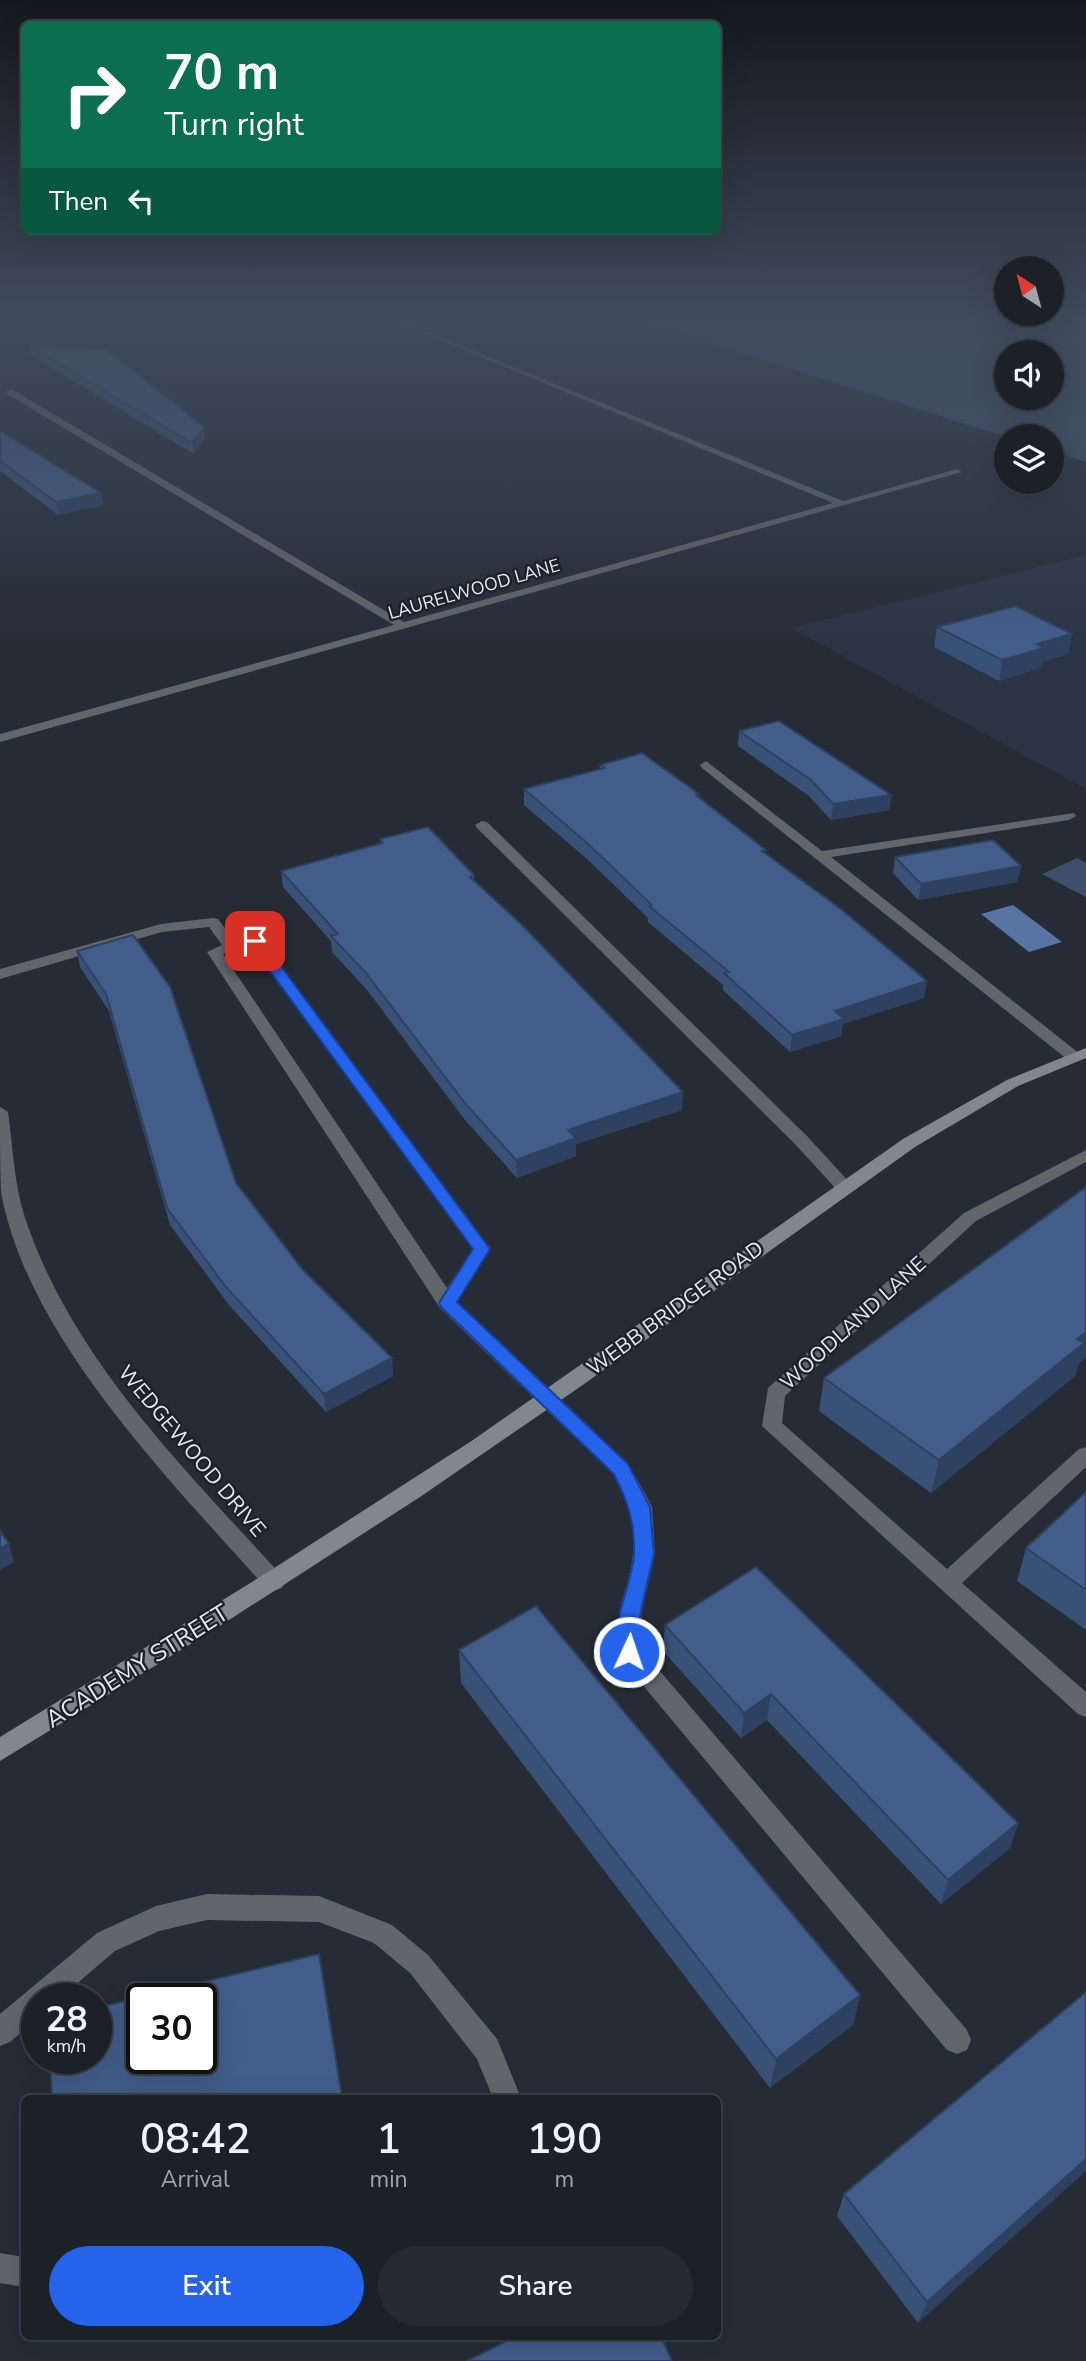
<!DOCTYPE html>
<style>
:root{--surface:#1c2128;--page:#252930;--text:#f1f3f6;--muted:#a0a3a8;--line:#3a3e45;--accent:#2563eb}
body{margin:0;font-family:"Nunito Sans",sans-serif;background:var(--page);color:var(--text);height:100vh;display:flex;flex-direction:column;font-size:26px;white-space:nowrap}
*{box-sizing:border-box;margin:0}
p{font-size:23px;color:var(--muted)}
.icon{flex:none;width:38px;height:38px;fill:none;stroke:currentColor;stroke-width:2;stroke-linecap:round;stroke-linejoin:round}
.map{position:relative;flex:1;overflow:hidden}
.panel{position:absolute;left:21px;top:2095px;width:700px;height:245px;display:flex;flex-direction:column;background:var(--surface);border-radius:10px;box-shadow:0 7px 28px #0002,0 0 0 2px var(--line)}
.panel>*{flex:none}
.top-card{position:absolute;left:21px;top:21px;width:700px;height:214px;border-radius:10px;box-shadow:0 7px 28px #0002,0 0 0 2px var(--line);background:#0b6e4f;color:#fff;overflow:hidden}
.needle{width:46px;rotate:324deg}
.controls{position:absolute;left:994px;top:256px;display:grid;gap:14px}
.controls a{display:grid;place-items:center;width:70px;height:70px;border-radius:50%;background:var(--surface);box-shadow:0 7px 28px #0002,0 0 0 2px var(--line);font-size:35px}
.speed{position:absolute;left:21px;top:1983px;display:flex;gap:14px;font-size:35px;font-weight:700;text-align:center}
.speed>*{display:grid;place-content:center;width:91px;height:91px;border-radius:50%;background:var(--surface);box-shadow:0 7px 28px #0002,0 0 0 2px var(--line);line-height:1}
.speed small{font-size:18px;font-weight:400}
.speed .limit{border:4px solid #111;border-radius:10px;background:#fff;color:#111}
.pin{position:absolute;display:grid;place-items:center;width:60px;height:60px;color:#fff;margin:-30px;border-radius:14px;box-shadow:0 4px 10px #0006}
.me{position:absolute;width:77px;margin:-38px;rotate:3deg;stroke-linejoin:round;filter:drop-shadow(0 0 5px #0008)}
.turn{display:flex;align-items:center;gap:24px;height:147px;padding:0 28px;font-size:32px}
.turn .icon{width:91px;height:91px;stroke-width:2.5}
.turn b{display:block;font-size:49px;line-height:60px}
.then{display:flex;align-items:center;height:66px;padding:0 28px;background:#0003;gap:14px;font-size:26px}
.eta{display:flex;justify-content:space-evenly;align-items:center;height:119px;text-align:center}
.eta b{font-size:42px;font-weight:600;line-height:49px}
.primary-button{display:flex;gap:14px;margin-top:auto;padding:14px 28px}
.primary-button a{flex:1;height:80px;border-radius:42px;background:var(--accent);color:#fff;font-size:28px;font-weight:600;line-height:80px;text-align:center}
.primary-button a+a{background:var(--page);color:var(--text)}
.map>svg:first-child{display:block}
.built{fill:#2a3444}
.green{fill:#3f506c;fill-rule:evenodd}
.water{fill:#5874a2}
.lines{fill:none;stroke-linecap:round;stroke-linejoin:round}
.street{fill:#62666b;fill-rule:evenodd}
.secondary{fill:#81878f;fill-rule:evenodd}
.wall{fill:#395077}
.shaded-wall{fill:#2e4161}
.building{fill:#425d8a;stroke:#2e4161;stroke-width:2;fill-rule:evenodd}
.route{fill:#2563eb;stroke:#184099;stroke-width:2}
.labels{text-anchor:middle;stroke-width:5;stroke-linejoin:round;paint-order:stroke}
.far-street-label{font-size:18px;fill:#e5e9f0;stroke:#1c222c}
.street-label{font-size:21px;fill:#e5e9f0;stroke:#1c222c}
.near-street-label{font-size:24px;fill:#e5e9f0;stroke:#1c222c}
</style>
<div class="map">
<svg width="1086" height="2361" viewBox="0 0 1086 2361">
<rect width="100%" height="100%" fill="#252c36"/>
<path class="built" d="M1086,555v234l-295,-161z"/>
<path class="green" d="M642,321h444v141l-34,-11v-15l-46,1zM1006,352h46v45h-46z
M1077,858l9,5v34l-44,-23z"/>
<path class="water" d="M1013,905l49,37 -33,10 -48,-38z"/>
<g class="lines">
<path class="street" d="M394,321h7l442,180 114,-32 5,3 -962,270v-8l394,-109 -387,-231v-4h6l391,232 429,-119z
M706,761l116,90 252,-38 2,3 -7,4 -238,37 249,197 2,3 -2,3h-12l-366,-292 -2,-3z
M482,821l5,1 320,314 43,47 3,4 -3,4h-12l-43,-47 -318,-316 -2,-3z
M213,918l5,1 17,23 25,-4 228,307 3,4 -34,53 171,161 21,38 3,6 3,47 -13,56 -1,39 326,381 4,10 -4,10 -10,4 -10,-4 -326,-391c-15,-30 11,-76 12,-107 1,-33 -5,-49 -20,-78l-173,-166 -233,-356 15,-7 -13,-18 -47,5 -162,47v-10l161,-45zM252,946l221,303 -26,39 -224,-334z
M0,1107l8,5c5,35 6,72 17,106 48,142 158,249 257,358l3,6 -3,6 -8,3 -8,-3c-95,-107 -239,-251 -265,-396 -1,-27 -1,-58 -1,-85z
M1086,1150v12l-110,59 -191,175 -3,27 165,146 132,-120 7,-2v20l-124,116 124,109v25l-8,-3 -316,-288 6,-38 196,-175z
M207,1894l112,2 73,29 36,30 69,84 24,59h-28l-16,-39 -67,-86 -36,-30 -55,-21 -112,-2 -48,11 -44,20 -55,47h-23v21l-27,23 -10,4v-32l97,-81 59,-27z
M0,2253l24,4v30l-24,-4z"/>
<path class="secondary" d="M1086,1048v10l-68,28 -103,61 -328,235 -167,115 -205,132 -215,132v-24l268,-165 205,-132 430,-301 104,-59z"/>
</g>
<path class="wall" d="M30,346l175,92 -11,16 -162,-98z
M0,431l101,62 2,12 -45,10 -58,-44z
M937,627l135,7 -4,20 -26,8 -2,6 -41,13 -65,-34z
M739,731l152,64 -2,15 -58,10 -22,-24 -71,-50z
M600,765l99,29 -1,3 68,57 158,144 -81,26 -2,12 -51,16 -67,-62v-5l-75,-63v-4l-61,-59 -63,-54v-16l76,-20z
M380,839l94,36v6l208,229 -106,34v12l-59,22 -52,-58 -98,-130 -35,-38 -1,-11 -48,-54 -2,-16 99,-27z
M895,857l126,9 -4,16 -99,18 -25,-27z
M77,951l159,232 67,87 89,88 1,18 -67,36 -97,-107 -59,-80 -61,-214 -29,-44z
M1086,1187v170l-7,6 -4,13 -144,117 -112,-82 5,-33z
M1086,1492v138l-69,-49 9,-33z
M665,1625l353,198 -8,25 -69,56 -174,-184 -26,18 -78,-87z
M459,1650l401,345 -7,30 -83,63 -309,-405z
M1086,1992l-168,331 -81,-107 7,-22z"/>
<path class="shaded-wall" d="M204,427l1,11 -11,16 -2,-11z
M101,493l2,12 -45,10 -2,-13z
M1072,634l-4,20 -26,8 -2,6 -41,13 3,-21 35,-16z
M891,795l-2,15 -58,10 2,-16z
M1021,866l-4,16 -99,18 3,-16z
M927,981l-3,17 -81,26 -2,12 -51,16 2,-17 43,-24z
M683,1092l-1,18 -106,34v12l-59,22 -1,-18 52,-30z
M1086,1332v25l-7,6 -4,13 -144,117 8,-33z
M392,1358l1,18 -67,36 -2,-18z
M9,1544l5,18 -14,8v-22z
M771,1694l-4,26 -26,18 3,-25z
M1018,1823l-8,25 -69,56 7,-24z
M860,1995l-7,30 -83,63 6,-29z
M1086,2159v12l-168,152 9,-21z"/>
<path class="building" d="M30,346l77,4 97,77 -12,16z
M0,431l101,62 -45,9 -56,-41z
M1015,606l57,28 -35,10 7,4 -42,12 -65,-33z
M779,721l112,74 -58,9 -22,-24 -72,-49z
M642,753l57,41 -3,1 70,55 -4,1 80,59 85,71 -92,30 9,8 -52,16 -68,-62 5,-1 -80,-66 3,-1 -65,-62 -63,-54 81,-21 -5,-3z
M428,827l46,48 -4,2 49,45 164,170 -115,38 8,8 -60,22 -52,-58 -98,-129 -35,-37 7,-2 -57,-63 102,-28 -3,-4z
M993,840l28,26 -100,18 -26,-27z
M133,935l37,52 66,196 67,87 89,88 -68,36 -98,-107 -59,-79 -61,-214 -29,-43z
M1086,1187v145l-9,7 7,4 -145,117 -115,-82z
M1086,1492v98l-60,-42z
M0,1531l9,13 -9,4z
M756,1567l262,256 -70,57 -177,-186 -27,19 -79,-88z
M536,1606l324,389 -84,64 -317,-409z
M319,1954l23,144h-290l-2,-40h46v-50zM142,1998h59v60h-59z
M1086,1992v167l-159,143 -83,-108z
M517,2336h144l11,25h-205z"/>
<linearGradient id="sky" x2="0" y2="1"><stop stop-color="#14181e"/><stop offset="0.49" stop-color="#404b5d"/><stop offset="1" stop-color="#404b5d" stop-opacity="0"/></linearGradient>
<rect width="1086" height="652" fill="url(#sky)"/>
<path class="route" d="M255,937l5,1 230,311 -33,53 171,162 22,43 4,47 -13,56 -5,48 -7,3 -8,-3c-15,-30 13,-75 13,-106 1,-30 -7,-52 -20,-78l-173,-167 -2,-4 34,-54 -225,-308z"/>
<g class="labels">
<g class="far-street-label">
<text transform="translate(474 589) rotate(-16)" y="6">LAURELWOOD LANE</text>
</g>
<g class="street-label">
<text transform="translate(675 1308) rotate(-36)" y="7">WEBB BRIDGE ROAD</text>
<text transform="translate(853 1323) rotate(-42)" y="7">WOODLAND LANE</text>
<text transform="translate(192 1451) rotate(50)" y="7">WEDGEWOOD DRIVE</text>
</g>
<g class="near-street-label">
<text transform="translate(137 1666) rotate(-32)" y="8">ACADEMY STREET</text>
</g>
</g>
</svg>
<div class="controls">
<a><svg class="needle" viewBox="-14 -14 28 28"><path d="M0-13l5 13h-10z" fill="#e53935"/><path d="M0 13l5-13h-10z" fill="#a0a3a8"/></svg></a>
<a><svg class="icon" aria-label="sound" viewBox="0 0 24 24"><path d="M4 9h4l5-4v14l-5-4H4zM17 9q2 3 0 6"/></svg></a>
<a><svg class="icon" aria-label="layers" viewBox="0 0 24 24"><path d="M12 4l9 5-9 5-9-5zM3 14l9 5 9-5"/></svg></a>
</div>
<div class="speed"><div>28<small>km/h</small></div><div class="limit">30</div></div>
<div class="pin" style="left:255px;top:941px;background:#d93025"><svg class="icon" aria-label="arrive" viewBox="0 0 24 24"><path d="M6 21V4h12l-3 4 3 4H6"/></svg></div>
<svg class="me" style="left:629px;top:1652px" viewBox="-20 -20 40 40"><circle r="17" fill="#2563eb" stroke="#fff" stroke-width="3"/><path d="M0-11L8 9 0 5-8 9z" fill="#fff"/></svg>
<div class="top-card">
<div class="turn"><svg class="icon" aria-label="right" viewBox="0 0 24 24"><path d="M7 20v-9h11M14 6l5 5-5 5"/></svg><div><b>70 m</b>Turn right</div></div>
<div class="then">Then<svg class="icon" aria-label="left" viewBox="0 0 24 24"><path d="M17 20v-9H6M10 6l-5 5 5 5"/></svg></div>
</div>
<section class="panel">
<div class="eta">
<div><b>08:42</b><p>Arrival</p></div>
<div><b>1</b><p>min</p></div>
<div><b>190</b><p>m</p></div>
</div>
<div class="primary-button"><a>Exit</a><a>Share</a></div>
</section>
</div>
